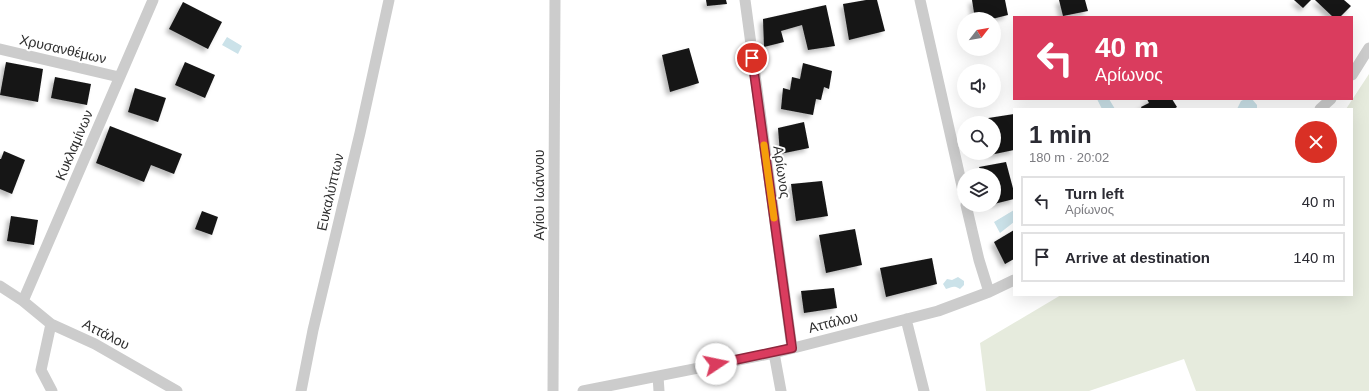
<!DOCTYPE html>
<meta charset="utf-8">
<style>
:root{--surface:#fff;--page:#f2f2f3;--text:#2b2b33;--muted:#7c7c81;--line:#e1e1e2}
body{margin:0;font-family:Arial,sans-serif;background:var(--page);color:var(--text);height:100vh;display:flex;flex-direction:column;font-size:15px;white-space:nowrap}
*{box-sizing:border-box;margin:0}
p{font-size:13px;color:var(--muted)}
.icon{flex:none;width:22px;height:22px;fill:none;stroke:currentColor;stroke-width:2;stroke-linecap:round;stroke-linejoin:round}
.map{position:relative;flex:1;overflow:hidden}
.drawer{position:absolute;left:1013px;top:108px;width:340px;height:188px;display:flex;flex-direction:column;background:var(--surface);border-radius:0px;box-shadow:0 4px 16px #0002}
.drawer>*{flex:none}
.hud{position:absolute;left:1013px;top:16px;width:340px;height:84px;border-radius:0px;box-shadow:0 4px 16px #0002;background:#da3c5e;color:#fff;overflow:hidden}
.needle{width:26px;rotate:59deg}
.tools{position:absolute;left:957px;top:12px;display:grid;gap:8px}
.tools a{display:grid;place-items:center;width:44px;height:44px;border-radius:50%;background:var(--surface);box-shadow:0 4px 16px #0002;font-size:20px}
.pin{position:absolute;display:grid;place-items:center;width:34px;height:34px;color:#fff;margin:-17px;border:2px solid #fff;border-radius:50%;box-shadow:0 1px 4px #0007}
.me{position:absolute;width:44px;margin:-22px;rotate:79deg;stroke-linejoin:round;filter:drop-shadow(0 0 3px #0008)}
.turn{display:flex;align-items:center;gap:14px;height:84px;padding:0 16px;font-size:18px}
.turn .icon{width:52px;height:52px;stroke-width:2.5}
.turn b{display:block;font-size:28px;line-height:34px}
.round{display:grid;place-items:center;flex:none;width:42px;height:42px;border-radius:21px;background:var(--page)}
.head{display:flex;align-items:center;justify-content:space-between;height:68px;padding:0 16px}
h1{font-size:24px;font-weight:700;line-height:30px}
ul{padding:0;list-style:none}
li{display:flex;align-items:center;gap:12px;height:50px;margin:0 8px 6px;padding:0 8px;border:2px solid var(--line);border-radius:0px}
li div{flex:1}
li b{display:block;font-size:15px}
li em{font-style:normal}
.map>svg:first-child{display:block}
.green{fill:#e6ebdd}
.water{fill:#cbe2e9}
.building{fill:#161616;filter:url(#shadow)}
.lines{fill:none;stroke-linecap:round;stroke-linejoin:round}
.street{stroke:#ccc;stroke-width:11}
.route-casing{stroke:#8e273d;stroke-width:10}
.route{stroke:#da3c5e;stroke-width:7}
.slow{stroke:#f59e0b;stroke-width:7}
.labels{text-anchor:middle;stroke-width:4;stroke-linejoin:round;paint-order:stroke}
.street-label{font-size:14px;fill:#2f2f2f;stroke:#fff}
</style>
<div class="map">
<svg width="1369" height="391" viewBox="0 0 1369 391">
<defs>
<filter id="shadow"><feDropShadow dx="-3.5" dy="3.5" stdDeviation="2" flood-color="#0004"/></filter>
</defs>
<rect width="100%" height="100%" fill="#fff"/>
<path class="green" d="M1369,74v317h-173l-12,-32 -95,32h-103l-6,-48 81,-48h291v-186h-6z"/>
<path class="water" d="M227,37l15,9 -4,8 -16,-9z
M1097,99h12l6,10h-13z
M1245,99h7l5,6v4h-20l4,-8z
M1014,210v12l-14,11 -6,-11z
M958,277l6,4v4l-4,4c-6,-4 -8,-2 -14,0l-3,-5 4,-5 5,1z"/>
<path class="building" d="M706,0h20l1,4 -20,2z
M866,0h11l8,31 -36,9 -6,-36z
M972,0h33l3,15 -16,4h-17z
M1059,0h26l3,11 -25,5z
M1294,0h17l-8,8z
M1315,0h29l7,6 -11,11h-7z
M183,2l39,20 -14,27 -39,-20z
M826,5l9,41 -27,4 -6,-25 -21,6 3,11 -20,5 -1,-28z
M689,48l10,35 -29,9 -8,-37z
M6,62l37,7 -5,33 -38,-7z
M185,62l30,13 -10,23 -30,-13z
M803,63l29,8 -3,18 -5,-2 -3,13 -5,-1 -3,16 -32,-6 2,-21 7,2 2,-13 8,2z
M55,77l36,7 -4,21 -36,-7z
M135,88l31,10 -8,24 -30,-10z
M1147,99h25l5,8 -3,2h-32l-1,-2 8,-4z
M1014,114v36l-24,5 -1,-2h5v-30h-11l-1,-4z
M804,122l5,26 -29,6 -2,-26z
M110,126l72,28 -8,20 -23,-9 -7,17 -48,-19z
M4,151l21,9 -13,34 -12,-5v-30h1z
M1006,162l8,30v7l-20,5v-29h-12l-3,-8z
M822,181l6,35 -32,5 -5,-37z
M202,211l16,6 -6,18 -17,-6z
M11,216l27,4 -4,25 -27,-4z
M855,229l7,36 -36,8 -7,-38z
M1014,230v29l-9,5 -11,-22z
M932,258l5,26 -51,13 -6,-29z
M834,288l3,20 -33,5 -3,-22z"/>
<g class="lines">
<path class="street" d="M745,0l47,348
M920,0l44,195
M0,49l119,28
M1352,75l17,-27
M1320,109l11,-10
M966,205l13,55 10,32
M0,286l23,15 28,23 44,20 82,47
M23,301l130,-301
M906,319l18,72
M51,324l-10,46 11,21
M774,353l7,38
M658,376l1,15
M301,391l12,-61 47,-197 29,-133
M553,391l2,-391
M583,391l191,-38 164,-42 51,-19 25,-12"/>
</g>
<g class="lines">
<defs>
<path id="route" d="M716,364l76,-16 -40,-290"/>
</defs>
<use href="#route" class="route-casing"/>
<use href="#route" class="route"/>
<path class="slow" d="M764,145l10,73"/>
</g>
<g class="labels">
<g class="street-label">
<text transform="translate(63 49) rotate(13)" y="5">Χρυσανθέμων</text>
<text transform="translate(74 145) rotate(-67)" y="5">Κυκλαμίνων</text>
<text transform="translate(782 172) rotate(82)" y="5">Αρίωνος</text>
<text transform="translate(330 192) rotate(-77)" y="5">Ευκαλύπτων</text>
<text transform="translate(539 195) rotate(-90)" y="5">Αγίου Ιωάννου</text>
<text transform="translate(833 322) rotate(-14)" y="5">Αττάλου</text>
<text transform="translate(106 334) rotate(27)" y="5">Αττάλου</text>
</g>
</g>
</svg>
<div class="tools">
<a><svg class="needle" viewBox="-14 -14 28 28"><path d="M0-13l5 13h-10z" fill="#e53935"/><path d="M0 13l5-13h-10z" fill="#7c7c81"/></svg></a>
<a><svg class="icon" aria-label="sound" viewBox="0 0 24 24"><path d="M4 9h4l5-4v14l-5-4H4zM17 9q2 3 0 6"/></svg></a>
<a><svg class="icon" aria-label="search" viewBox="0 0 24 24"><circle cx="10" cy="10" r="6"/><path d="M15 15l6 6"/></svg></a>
<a><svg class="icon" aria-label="layers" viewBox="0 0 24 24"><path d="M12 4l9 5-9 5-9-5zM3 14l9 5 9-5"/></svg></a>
</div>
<div class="pin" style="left:752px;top:58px;background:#d93025"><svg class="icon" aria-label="arrive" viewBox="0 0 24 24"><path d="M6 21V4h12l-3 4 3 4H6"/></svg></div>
<svg class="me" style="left:716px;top:364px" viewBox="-20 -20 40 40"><circle r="19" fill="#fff"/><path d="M0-13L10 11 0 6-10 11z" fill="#da3c5e"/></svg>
<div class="hud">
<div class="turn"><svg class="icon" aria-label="left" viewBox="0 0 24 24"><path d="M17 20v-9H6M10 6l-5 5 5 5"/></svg><div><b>40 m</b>Αρίωνος</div></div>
</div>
<section class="drawer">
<div class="head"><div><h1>1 min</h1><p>180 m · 20:02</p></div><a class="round" style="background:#d93025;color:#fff"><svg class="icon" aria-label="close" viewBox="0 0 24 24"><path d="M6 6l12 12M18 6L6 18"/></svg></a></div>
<ul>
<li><svg class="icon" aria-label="left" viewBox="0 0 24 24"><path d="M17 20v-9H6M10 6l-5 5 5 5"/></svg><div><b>Turn left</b><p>Αρίωνος</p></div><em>40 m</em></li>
<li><svg class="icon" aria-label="arrive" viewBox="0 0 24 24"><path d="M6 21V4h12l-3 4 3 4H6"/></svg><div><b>Arrive at destination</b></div><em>140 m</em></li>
</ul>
</section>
</div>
